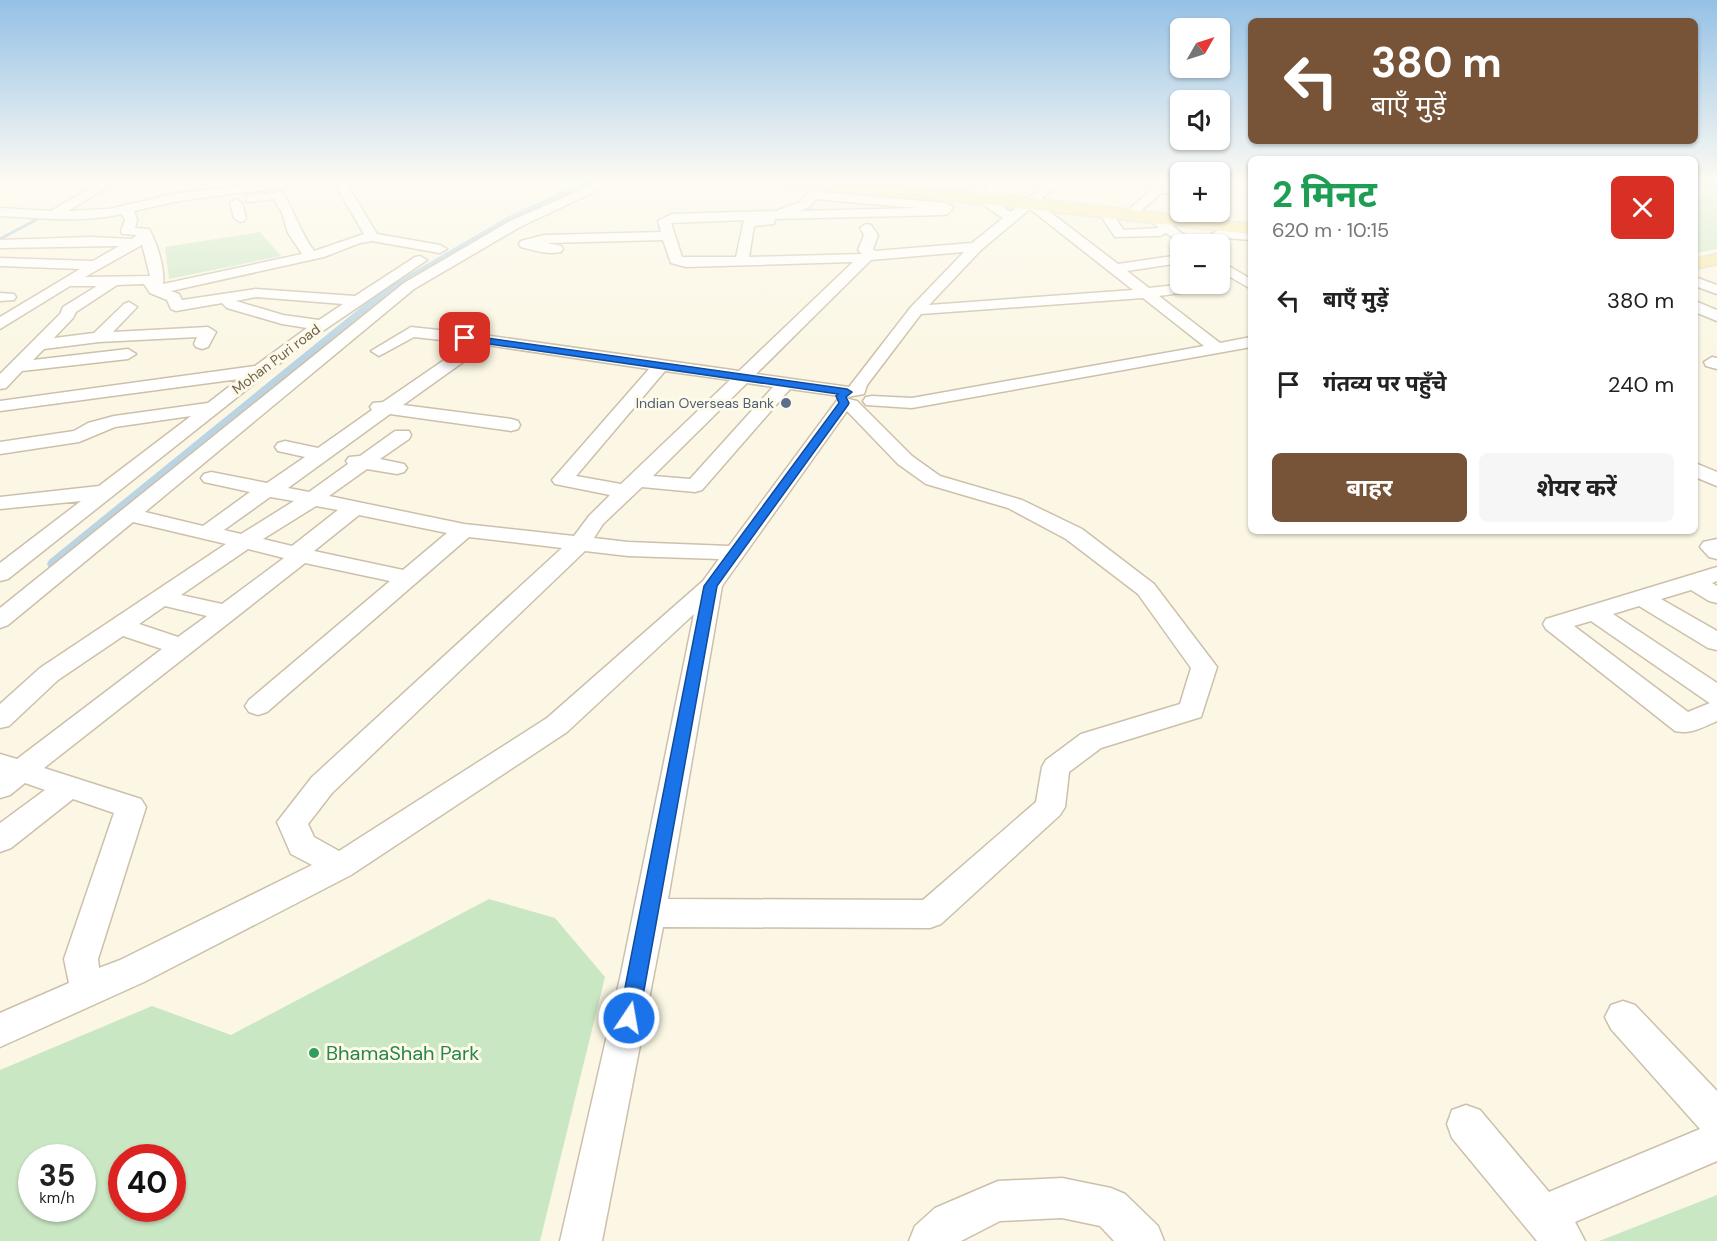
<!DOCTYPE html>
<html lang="hi">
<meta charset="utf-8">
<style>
:root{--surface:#fff;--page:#f6f6f6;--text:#222;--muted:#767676;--accent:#775337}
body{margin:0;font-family:"DM Sans","Noto Sans Devanagari",sans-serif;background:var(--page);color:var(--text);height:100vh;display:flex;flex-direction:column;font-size:22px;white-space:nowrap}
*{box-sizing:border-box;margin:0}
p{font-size:20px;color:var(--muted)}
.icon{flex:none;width:33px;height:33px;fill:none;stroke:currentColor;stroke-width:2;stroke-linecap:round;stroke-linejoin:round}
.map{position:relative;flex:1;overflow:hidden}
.side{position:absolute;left:1248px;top:156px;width:450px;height:378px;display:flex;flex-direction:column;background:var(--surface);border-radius:9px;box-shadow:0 2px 4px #0004}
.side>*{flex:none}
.banner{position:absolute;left:1248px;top:18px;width:450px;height:126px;border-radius:9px;box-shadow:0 2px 4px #0004;background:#775337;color:#fff;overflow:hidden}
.needle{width:39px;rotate:51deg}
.tools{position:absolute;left:1170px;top:18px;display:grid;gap:12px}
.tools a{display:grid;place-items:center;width:60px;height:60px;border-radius:9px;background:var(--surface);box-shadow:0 2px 4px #0004;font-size:30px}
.speed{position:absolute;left:18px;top:1144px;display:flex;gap:12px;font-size:30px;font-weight:700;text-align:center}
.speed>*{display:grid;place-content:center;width:78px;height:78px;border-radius:50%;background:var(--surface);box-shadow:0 2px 4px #0004;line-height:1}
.speed small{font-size:15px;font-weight:400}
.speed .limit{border:9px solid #d22;background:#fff;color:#111}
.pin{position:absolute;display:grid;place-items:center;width:51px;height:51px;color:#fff;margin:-26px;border-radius:12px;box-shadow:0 3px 9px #0006}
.me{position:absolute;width:66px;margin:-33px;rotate:12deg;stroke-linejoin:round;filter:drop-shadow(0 0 4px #0008)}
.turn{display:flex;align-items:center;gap:21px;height:126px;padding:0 24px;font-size:27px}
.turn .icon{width:78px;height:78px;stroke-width:2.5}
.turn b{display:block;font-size:42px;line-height:51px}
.round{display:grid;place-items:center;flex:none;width:63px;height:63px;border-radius:9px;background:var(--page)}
.headline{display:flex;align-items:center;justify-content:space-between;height:102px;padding:0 24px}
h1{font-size:36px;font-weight:700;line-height:45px;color:#1e9e55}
.cta{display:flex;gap:12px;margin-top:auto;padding:12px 24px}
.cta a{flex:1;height:69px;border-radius:9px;background:var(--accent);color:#fff;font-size:24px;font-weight:700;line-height:69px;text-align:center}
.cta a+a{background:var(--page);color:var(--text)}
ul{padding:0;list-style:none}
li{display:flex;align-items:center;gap:18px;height:84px;padding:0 24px}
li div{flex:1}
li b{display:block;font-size:22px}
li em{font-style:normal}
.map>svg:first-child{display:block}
.green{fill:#cae7c3;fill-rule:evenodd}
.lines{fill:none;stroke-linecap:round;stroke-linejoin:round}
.stream{stroke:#a1c1d4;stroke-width:3}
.canal{fill:#bad4e3;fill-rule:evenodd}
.minor-casing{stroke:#ccc0ab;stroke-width:3}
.major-casing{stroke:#ddd9d4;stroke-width:3}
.minor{fill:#fff;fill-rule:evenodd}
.major{fill:#f6e8a0;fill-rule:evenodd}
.route{fill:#1a73e8;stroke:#114b97;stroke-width:1.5}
.service-dot{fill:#5c6f8a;stroke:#fefaea;stroke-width:2}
.leisure-dot{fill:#2e9e5b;stroke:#fefaea;stroke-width:2}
.labels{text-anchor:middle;stroke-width:6;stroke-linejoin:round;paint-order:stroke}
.far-street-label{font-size:14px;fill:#72614b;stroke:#fefaea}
.far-service-label{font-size:14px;fill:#4e5e75;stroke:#fefaea;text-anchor:end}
.near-leisure-label{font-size:20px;fill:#27864d;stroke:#fefaea;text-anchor:start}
</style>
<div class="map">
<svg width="1717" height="1241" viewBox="0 0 1717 1241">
<rect width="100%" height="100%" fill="#fbf7e4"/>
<path class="green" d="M1695,181h22v68l-22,4z
M260,232l21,24 -112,23 -4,-32z
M489,899l66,19 50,59 -65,264h-540v-171l152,-64 79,29zM32,1158h50v51h-50zM122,1158h50v51h-50z
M1717,1195v46h-118z"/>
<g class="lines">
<path class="stream" d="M0,239l45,-24"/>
<path class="canal" d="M586,181h12l-83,39 -125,74 -329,274h-12l-2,-4 2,-4 333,-270 127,-74z"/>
<defs>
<path id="minor" d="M102,181h15l-49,30 41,-2 69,-16 103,-12h37l-6,3 -134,17 -44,10 3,9 -2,8 14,1c8,14 16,39 14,55l139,-30 -14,-21 -6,-20 -8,-14 -27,3v-6l4,-1 31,-3c13,20 18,40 32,59l50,-17 -31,-53h12l32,53 63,11 7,4 -7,4 -68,-12 -12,2 -36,14 -153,34 8,3 3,6 74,-11 99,7 60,-39 5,-1 7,4 -119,81 -300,238 -8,2v-18l81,-62 -81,8v-12l99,-11 92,-70 -76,11 -36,15 -79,12v-12l74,-11 14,-8 26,-7 94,-13 31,-24 -239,32v-10l255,-35 52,-38 -25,-4 -55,-16 -5,-5 -46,8 -5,-2 -4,-9 -17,-7 -6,-9 -27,1 -41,27 -3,6 -19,20 40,-5 30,-29 5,-2 8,5 -24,25 95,-5 8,5 -8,15 -6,2 -6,-2 -2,-3 3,-7 -98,5 -55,7 -11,11 95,-11 8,5 -8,5 -106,12 -16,17 -6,1v-15l60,-60 3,-7 34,-21h-27l-70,43v-12l80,-48 -80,-3v-8l93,3 26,-15 -119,2v-8l90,-3 42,2 5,-4 -15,-1 -1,-3 4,-11 -3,-6c-39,9 -82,4 -122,2v-8l51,3zM142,244l8,32 -65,1 55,-31zM256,297l87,7 -24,16 -36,-5 -47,-14z
M601,181h16l-97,46 -106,62 -269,223 58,14 47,-34 -46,-10 -3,-4 3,-4 7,-2 56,11 38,-26 -27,-6 -3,-4 3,-4 7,-2 33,7 54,-38 -2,-3 3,-4 10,-1 86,-59 -55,-6 -35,19 -8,-5 40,-24 73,8 255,36 114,-109 -167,5 -15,-4 -8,-23 -116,3 14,3 2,3 -2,3c-16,3 -26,-2 -40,-5l-2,-3 2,-3 23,-6 117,-3 -3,-11 14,-7 104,-3 24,-9 17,-19 4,-1 6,3 -6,7 126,11 6,4 -5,7 -4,1 -169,4 -1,5 -20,2 -5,31 113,-3 -4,-4 6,-15 -4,-7 6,-4 5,1 7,10 -5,14 2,2 97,-8 31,-25 -24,-16 -5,-14 -7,-7h13l8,16 23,15 38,-31h13l-25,21 81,62 62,-9v8l-53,8 22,17 36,-4h35v-3l2,3 -2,3 -5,1 -56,8 61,47 31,-6v10l-339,61 -46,-3 -3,-4 3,-4 6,-1 40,2 292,-52 -61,-48 -222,16 -54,71 -3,9 -17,3 -57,-8 -88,101 -7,2 -53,-5 -39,37 -9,14 34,4 101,4 109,-147 6,-1 13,3 55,55 28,20 82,24 60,29 72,55 63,83 -16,50 -100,31 -32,24 -4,35 -5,8 -119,109 -11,4 -267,-1 -61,314h-42l61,-267 73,-360 -127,118 -216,143 -207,107 -144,65v-34l69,-30 -5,-24 50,-146 -41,-14 -62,49 -11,4v-29l45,-33 -20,-7 -15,12 -10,3v-44l17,5 145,-110 -39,-13 -65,44 -49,46 -9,2v-24l40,-36 186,-124 -93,-22 -125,103 -8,3v-20l404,-325 106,-62zM816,199l101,9 -117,3 8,-3zM1030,209l103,81 -204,15 52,-55zM744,220l-8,37h-54l-11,-34 75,-3zM964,252l-53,55 -62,80 -93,-13 115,-114zM487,345l162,24 -97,111 3,4 55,11 -21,21 -15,20 -110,-12 -135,-28 38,-27 30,5 7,-2 3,-4 -3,-4 -24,-5 29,-20 2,-4 -2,-4h-14l-35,25 -11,1 -3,4 2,3 -39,28 -21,-4 102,-74 121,17 7,-2 2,-4 -2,-4 -7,-2 -108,-14zM665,371l65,9 -109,104 -45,-8zM747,383l26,4 -83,92 -37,-3zM847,411l51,53 28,20 82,24 58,31 72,55 53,74 -11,36 -99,30 -35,26 -4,7 -6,35 -113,98 -255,-1 54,-313zM270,497l24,4 -53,33 -17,-4zM316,506l22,4 -46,36 -29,-7zM359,515l88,18 -44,37 -89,-19zM469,537l93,11 -250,229 -35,45 14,32 21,11 -192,95 -21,8 -1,-9 48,-152 -5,-8 -97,-31 261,-205 85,18 -141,119 -4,6 4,6 9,3 9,-3zM248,549l36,9 -62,46 -41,-9zM585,551l43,5 91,3 -16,22 -156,137 -208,133 -25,-14 -6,-13 24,-31zM165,606l42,10 -29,21 -39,-13z
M795,181h12v1l-6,3z
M1180,184v7l-20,3 -24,21h-8l-2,-3 27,-24z
M236,199l6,4 4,15 -2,3 -4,1 -6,-4 -4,-15z
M1105,209l4,1 15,20 35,-2 -12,-10 6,-4 4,1 40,29h-15l-16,-11 -6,3 -45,1 -16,-24z
M1180,209v3h11l-7,8h-8l-2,-3z
M1219,230l32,2v8l-37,-3 -2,-3z
M1220,261l31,18v10l-31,-18z
M1695,277l22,8v9l-22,-8z
M0,293l14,1 2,3 -2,3 -14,1z
M1695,301l22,9v11l-22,-9z
M1712,357l5,1v11l-11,-3 -2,-4z
M1695,463l22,9v14l-22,-9z
M1717,539v20l-8,-2 -9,-10 3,-5z
M1717,567v14l-5,2 5,3v17l-8,-2 -18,-11 -30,9 56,32v19l-9,-2 -69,-42 -26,8 104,69v38c-14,6 -26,14 -42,10l-129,-102 -3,-5 3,-5zM1591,621l117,81 2,1 -22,9 -114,-86z
M1623,1001l12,4 82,86v70l-142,61 10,19h-48l-85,-103 -5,-14 5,-14 14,-5 14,5 69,82 151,-63 -89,-100 -6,-12 6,-12z
M1062,1178l49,10 14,6 33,32 6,15h-50l-14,-15 -38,-8 -62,3 -39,20h-52l6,-15 20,-18 63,-27z"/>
<path id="major" d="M764,181c163,0 326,25 487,43v10l-268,-30 -212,-19z
M1717,254v10l-22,5v-10z"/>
</defs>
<use href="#minor" class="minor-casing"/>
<use href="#major" class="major-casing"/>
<use href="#minor" class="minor"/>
<use href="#major" class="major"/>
</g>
<linearGradient id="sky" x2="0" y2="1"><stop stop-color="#95c1e6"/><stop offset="0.51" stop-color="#fdfbf3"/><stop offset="1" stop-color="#fdfbf3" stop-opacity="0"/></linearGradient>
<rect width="1717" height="355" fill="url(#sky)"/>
<path class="route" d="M465,335l382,54 5,3 -6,5 3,6 -1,2 -131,181 -78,432 -3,7 -7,3 -7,-3 -3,-7 85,-432 135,-183 -3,-7 2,-2 -376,-54 -1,-2z"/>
<circle class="service-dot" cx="786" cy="403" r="6"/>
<circle class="leisure-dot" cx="314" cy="1053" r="6"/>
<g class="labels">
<g class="far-street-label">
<text transform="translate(276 359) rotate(-37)" y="5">Mohan Puri road</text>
</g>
<g class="far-service-label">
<text x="774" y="408">Indian Overseas Bank</text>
</g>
<g class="near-leisure-label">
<text x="326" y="1060">BhamaShah Park</text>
</g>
</g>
</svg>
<div class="tools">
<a><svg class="needle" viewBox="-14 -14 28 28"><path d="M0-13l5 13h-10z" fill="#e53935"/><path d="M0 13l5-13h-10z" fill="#767676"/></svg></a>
<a><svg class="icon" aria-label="sound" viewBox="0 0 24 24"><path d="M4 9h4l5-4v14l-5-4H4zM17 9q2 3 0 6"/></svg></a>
<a>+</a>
<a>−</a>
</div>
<div class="speed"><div>35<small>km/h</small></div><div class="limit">40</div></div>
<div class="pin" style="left:465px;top:338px;background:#d93025"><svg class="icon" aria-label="arrive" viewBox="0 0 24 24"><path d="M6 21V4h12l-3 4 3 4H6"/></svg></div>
<svg class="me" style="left:629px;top:1018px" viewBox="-20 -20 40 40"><circle r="17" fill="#1a73e8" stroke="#fff" stroke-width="3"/><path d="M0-11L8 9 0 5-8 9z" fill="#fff"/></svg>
<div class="banner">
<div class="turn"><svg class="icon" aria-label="left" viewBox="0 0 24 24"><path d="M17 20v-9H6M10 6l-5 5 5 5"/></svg><div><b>380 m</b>बाएँ मुड़ें</div></div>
</div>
<section class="side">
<div class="headline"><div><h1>2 मिनट</h1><p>620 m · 10:15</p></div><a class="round" style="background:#d93025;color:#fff"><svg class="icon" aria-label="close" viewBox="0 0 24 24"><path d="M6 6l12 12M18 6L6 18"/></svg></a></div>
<ul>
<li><svg class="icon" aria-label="left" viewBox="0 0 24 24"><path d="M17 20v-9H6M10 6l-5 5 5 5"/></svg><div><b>बाएँ मुड़ें</b></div><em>380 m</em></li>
<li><svg class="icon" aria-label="arrive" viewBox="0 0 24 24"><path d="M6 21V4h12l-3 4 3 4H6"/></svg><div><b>गंतव्य पर पहुँचे</b></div><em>240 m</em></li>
</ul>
<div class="cta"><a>बाहर</a><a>शेयर करें</a></div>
</section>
</div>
